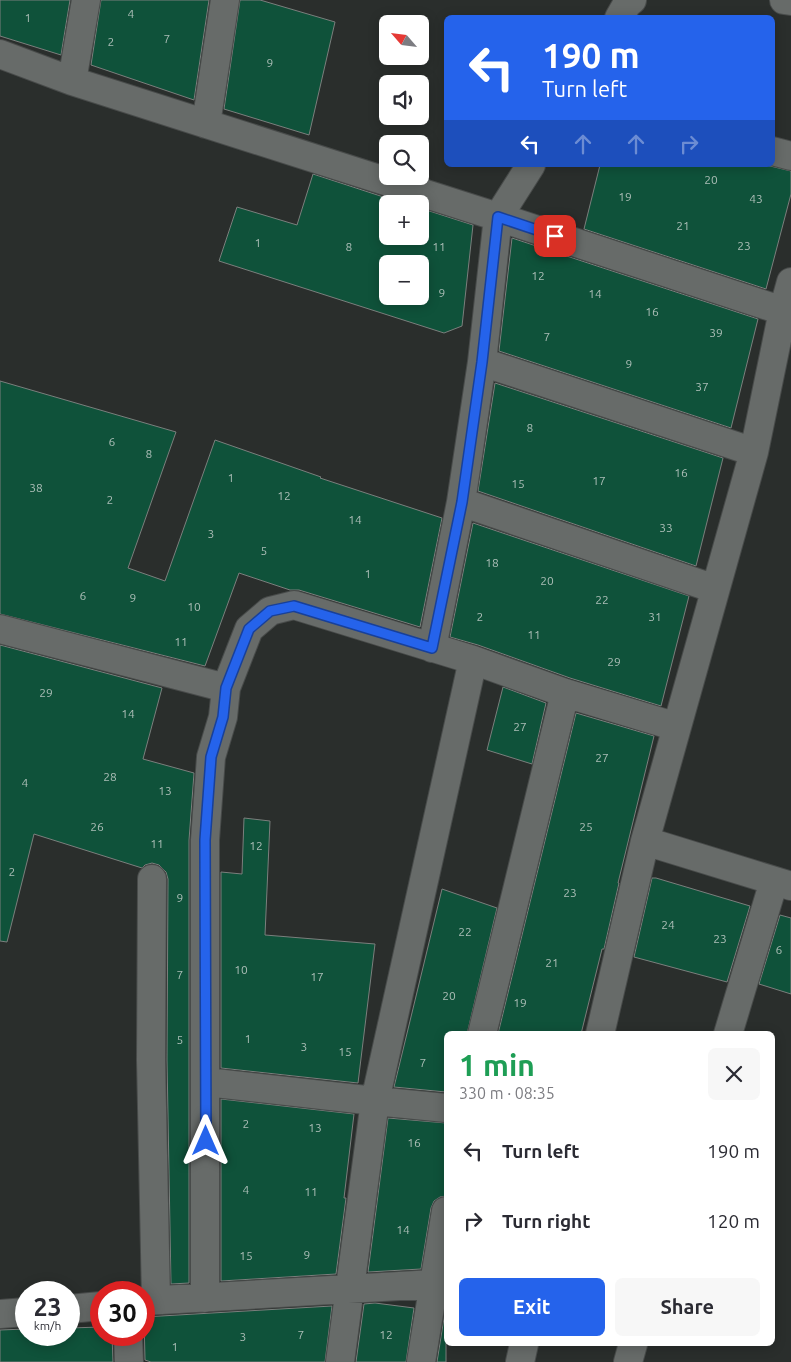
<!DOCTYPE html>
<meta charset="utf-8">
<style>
:root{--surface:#fff;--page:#f7f7f7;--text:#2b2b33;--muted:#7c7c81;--accent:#2563eb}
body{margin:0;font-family:Ubuntu,sans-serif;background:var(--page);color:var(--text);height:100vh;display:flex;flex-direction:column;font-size:19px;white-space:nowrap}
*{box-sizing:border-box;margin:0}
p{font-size:16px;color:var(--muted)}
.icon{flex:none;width:28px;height:28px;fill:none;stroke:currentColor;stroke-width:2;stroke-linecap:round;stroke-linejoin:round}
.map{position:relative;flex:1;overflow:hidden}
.side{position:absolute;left:444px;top:1031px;width:331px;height:315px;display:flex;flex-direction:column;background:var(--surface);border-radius:8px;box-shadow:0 2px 12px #0003}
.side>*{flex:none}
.top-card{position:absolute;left:444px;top:15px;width:331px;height:152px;border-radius:8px;box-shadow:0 2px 12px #0003;background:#2563eb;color:#fff;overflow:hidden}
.needle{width:32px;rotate:298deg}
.tools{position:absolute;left:379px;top:15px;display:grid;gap:10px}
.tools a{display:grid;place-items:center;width:50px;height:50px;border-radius:8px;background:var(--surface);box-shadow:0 2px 12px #0003;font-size:25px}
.speed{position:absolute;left:15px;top:1281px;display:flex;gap:10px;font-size:25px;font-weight:700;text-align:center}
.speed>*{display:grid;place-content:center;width:65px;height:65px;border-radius:50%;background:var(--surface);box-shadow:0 2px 12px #0003;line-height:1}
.speed small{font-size:12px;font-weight:400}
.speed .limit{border:8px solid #d22;background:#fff;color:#111}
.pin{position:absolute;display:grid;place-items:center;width:42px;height:42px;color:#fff;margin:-21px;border-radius:10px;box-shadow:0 2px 8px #0006}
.me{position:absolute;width:55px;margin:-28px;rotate:0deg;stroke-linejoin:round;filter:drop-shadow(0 0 4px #0008)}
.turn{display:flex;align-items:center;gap:18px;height:105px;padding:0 15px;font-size:22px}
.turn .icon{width:65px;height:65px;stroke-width:2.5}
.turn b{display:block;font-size:35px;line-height:42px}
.lanes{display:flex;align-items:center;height:48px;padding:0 15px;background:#0003;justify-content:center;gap:25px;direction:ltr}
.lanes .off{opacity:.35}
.round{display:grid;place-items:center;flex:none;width:52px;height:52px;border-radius:8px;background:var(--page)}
.headline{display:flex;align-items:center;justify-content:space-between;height:85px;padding:0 15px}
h1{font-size:30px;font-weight:700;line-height:38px;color:#1e9e55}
.cta{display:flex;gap:10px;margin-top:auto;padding:10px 15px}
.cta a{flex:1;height:58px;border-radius:8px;background:var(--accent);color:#fff;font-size:20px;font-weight:700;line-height:58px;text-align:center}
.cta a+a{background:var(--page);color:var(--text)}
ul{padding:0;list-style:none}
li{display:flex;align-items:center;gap:15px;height:70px;padding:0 15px}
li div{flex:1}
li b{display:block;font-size:19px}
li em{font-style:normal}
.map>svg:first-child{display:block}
.building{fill:#0f523a;stroke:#7b7f7d;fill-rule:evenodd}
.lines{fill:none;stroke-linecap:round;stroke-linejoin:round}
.minor-casing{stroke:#484b4a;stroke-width:30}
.minor{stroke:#676b69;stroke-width:28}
.route-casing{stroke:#184099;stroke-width:12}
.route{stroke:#2563eb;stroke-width:9}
.labels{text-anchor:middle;stroke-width:4;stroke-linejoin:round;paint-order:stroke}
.number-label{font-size:12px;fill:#acbeb7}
</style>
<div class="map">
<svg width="791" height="1362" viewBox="0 0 791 1362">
<rect width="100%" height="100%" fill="#2a2e2c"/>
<path class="building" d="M0,0h70l-9,55 -61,-19z
M101,0h108l-15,100 -103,-35z
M240,0h20l75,22 -26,113 -85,-26z
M600,165h166l25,6v23l-25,95 -182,-60z
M313,174l92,30h-17v32h32v-28l53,17 -11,101 -18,7 -225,-72 18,-54 60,18zM388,264h32v32h-32z
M512,238l246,81 -27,109 -232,-77z
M0,381l176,51 -48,136 37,13 50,-141 106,37 -1,1 122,40 -22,109 -121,-37h-9l-51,-17 -34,93 -205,-52z
M495,383l228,75 -27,108 -218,-75z
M473,523l216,73 -28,110 -91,-28 -92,-33 -28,-8z
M0,645l162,43 -19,71 51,14 -5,67v443l-18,1 -4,-224 1,-181 -2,-7 -7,-7 -7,-2 -7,2 -3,3 -108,-34 -27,108 -7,-1z
M503,687l43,16 -14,61 -45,-14z
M576,713l78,23 -36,147h1l-15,66h-2l-21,85h-83z
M244,818l26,3 -5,114 110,9 -17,139 -137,-15v-196l21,2z
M652,878h4l94,28 -23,76 -93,-25z
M442,889l55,19 -30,126h-21v58l-52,-5z
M780,915l11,3v76l-32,-10z
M221,1099l133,15 -10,84h2l-10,76 -115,7z
M388,1118l58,5v73l-6,1 -6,4 -3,7 -10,61 -53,3z
M375,1303l39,5 -8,54h-50l8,-58z
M332,1306l-7,56h-174l-6,-2 -1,-43z
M445,1312h1v50h-9z
M101,1327v8h11l1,27h-113v-32l26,-1v6h43v-7z"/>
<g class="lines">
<defs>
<path id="minor" d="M784,0l7,1
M619,18l8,-14 5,-4
M0,54l72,27 426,136 285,94 8,1
M72,81l14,-81
M206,124l19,-124
M772,151l19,5
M531,165l-33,52 -16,145 -21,140 254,87
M482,362l272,90
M0,629l226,59 -3,29 -12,40 -6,83v458
M432,648l29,-146
M226,688l23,-59 21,-18 24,-6 179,55
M645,841l146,45
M152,879l-1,181 5,240
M482,1034l83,-341
M600,1034l45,-193 109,-389 29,-141 8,-29
M728,1034l46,-153
M206,1082l169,19 71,7
M144,1301l290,-17 12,1
M69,1309l32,-3
M0,1314l26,-2
M128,1335l1,27
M340,1362l35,-261 98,-441 92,33 112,34
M421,1362l25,-151
M520,1362l4,-18
M628,1362l5,-18"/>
</defs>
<use href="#minor" class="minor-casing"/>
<use href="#minor" class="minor"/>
</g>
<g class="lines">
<defs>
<path id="route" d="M206,1141l-1,-301 6,-83 12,-40 3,-29 23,-59 21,-18 24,-5 138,42 30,-146 20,-140 16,-145 57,19"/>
</defs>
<use href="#route" class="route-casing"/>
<use href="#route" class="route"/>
</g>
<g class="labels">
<g class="number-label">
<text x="131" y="18">4</text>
<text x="28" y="22">1</text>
<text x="167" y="43">7</text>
<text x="111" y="46">2</text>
<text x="270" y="67">9</text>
<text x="711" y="184">20</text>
<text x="625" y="201">19</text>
<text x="756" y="203">43</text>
<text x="683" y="230">21</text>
<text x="258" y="247">1</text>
<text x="744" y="250">23</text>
<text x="349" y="251">8</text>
<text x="439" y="251">11</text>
<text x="538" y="280">12</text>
<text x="442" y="297">9</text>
<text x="595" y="298">14</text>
<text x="652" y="316">16</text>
<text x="716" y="337">39</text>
<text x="547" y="341">7</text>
<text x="629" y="368">9</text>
<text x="702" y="391">37</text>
<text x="530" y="432">8</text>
<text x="112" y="446">6</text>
<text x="149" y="458">8</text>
<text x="681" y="477">16</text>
<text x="231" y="482">1</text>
<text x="599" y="485">17</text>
<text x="518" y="488">15</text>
<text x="36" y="492">38</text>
<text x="284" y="500">12</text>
<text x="110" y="504">2</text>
<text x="355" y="524">14</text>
<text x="666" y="532">33</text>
<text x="211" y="538">3</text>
<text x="264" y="555">5</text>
<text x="492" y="567">18</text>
<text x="368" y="578">1</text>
<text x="547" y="585">20</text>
<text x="83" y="600">6</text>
<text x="133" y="602">9</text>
<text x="602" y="604">22</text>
<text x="194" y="611">10</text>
<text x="480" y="621">2</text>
<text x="655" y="621">31</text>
<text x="534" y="639">11</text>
<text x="181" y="646">11</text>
<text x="614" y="666">29</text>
<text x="46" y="697">29</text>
<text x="128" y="718">14</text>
<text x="520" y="731">27</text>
<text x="602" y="762">27</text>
<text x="110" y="781">28</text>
<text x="25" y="787">4</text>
<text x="165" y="795">13</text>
<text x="97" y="831">26</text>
<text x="586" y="831">25</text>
<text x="157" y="848">11</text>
<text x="256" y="850">12</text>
<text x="12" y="876">2</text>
<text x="570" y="897">23</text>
<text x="180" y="902">9</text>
<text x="668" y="929">24</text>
<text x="465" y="936">22</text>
<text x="720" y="943">23</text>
<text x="779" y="954">6</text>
<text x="552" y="967">21</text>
<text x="241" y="974">10</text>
<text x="180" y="979">7</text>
<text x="317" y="981">17</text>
<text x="449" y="1000">20</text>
<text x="520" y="1007">19</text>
<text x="248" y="1043">1</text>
<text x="180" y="1044">5</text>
<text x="304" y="1051">3</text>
<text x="345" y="1056">15</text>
<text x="423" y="1067">7</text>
<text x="246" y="1128">2</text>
<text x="315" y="1132">13</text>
<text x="414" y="1147">16</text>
<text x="246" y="1194">4</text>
<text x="311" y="1196">11</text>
<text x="403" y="1234">14</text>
<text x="307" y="1259">9</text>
<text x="246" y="1260">15</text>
<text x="301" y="1339">7</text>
<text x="386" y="1339">12</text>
<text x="243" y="1341">3</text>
<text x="175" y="1351">1</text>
</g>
</g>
</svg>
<div class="tools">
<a><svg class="needle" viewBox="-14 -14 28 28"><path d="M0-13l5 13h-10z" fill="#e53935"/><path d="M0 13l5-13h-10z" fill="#7c7c81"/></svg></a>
<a><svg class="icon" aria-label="sound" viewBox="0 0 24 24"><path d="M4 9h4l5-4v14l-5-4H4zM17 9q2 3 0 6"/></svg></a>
<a><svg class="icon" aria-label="search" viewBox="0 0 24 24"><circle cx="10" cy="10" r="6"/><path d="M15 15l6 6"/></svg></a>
<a>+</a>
<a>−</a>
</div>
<div class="speed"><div>23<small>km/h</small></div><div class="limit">30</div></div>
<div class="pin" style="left:555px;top:236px;background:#d93025"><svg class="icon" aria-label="arrive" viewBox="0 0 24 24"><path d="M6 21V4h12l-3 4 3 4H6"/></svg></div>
<svg class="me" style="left:206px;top:1141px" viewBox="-20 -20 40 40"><path d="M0-17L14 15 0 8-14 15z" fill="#2563eb" stroke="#fff" stroke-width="4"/></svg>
<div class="top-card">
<div class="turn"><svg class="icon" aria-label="left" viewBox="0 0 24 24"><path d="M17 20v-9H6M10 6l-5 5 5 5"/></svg><div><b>190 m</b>Turn left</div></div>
<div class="lanes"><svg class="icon" aria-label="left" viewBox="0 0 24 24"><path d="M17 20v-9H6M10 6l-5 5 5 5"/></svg><svg class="icon off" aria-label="ahead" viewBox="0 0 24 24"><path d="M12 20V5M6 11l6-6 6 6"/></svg><svg class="icon off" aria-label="ahead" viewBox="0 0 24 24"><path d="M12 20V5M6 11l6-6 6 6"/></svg><svg class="icon off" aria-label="right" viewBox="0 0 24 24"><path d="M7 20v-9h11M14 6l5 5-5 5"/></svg></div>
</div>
<section class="side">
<div class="headline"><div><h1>1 min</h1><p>330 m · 08:35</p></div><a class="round"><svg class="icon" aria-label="close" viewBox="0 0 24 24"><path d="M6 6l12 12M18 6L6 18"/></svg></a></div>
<ul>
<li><svg class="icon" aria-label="left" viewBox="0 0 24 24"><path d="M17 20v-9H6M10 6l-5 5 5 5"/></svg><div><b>Turn left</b></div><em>190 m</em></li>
<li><svg class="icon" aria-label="right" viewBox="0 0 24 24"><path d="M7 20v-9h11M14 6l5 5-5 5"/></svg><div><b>Turn right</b></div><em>120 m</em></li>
</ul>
<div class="cta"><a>Exit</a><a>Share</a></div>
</section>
</div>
